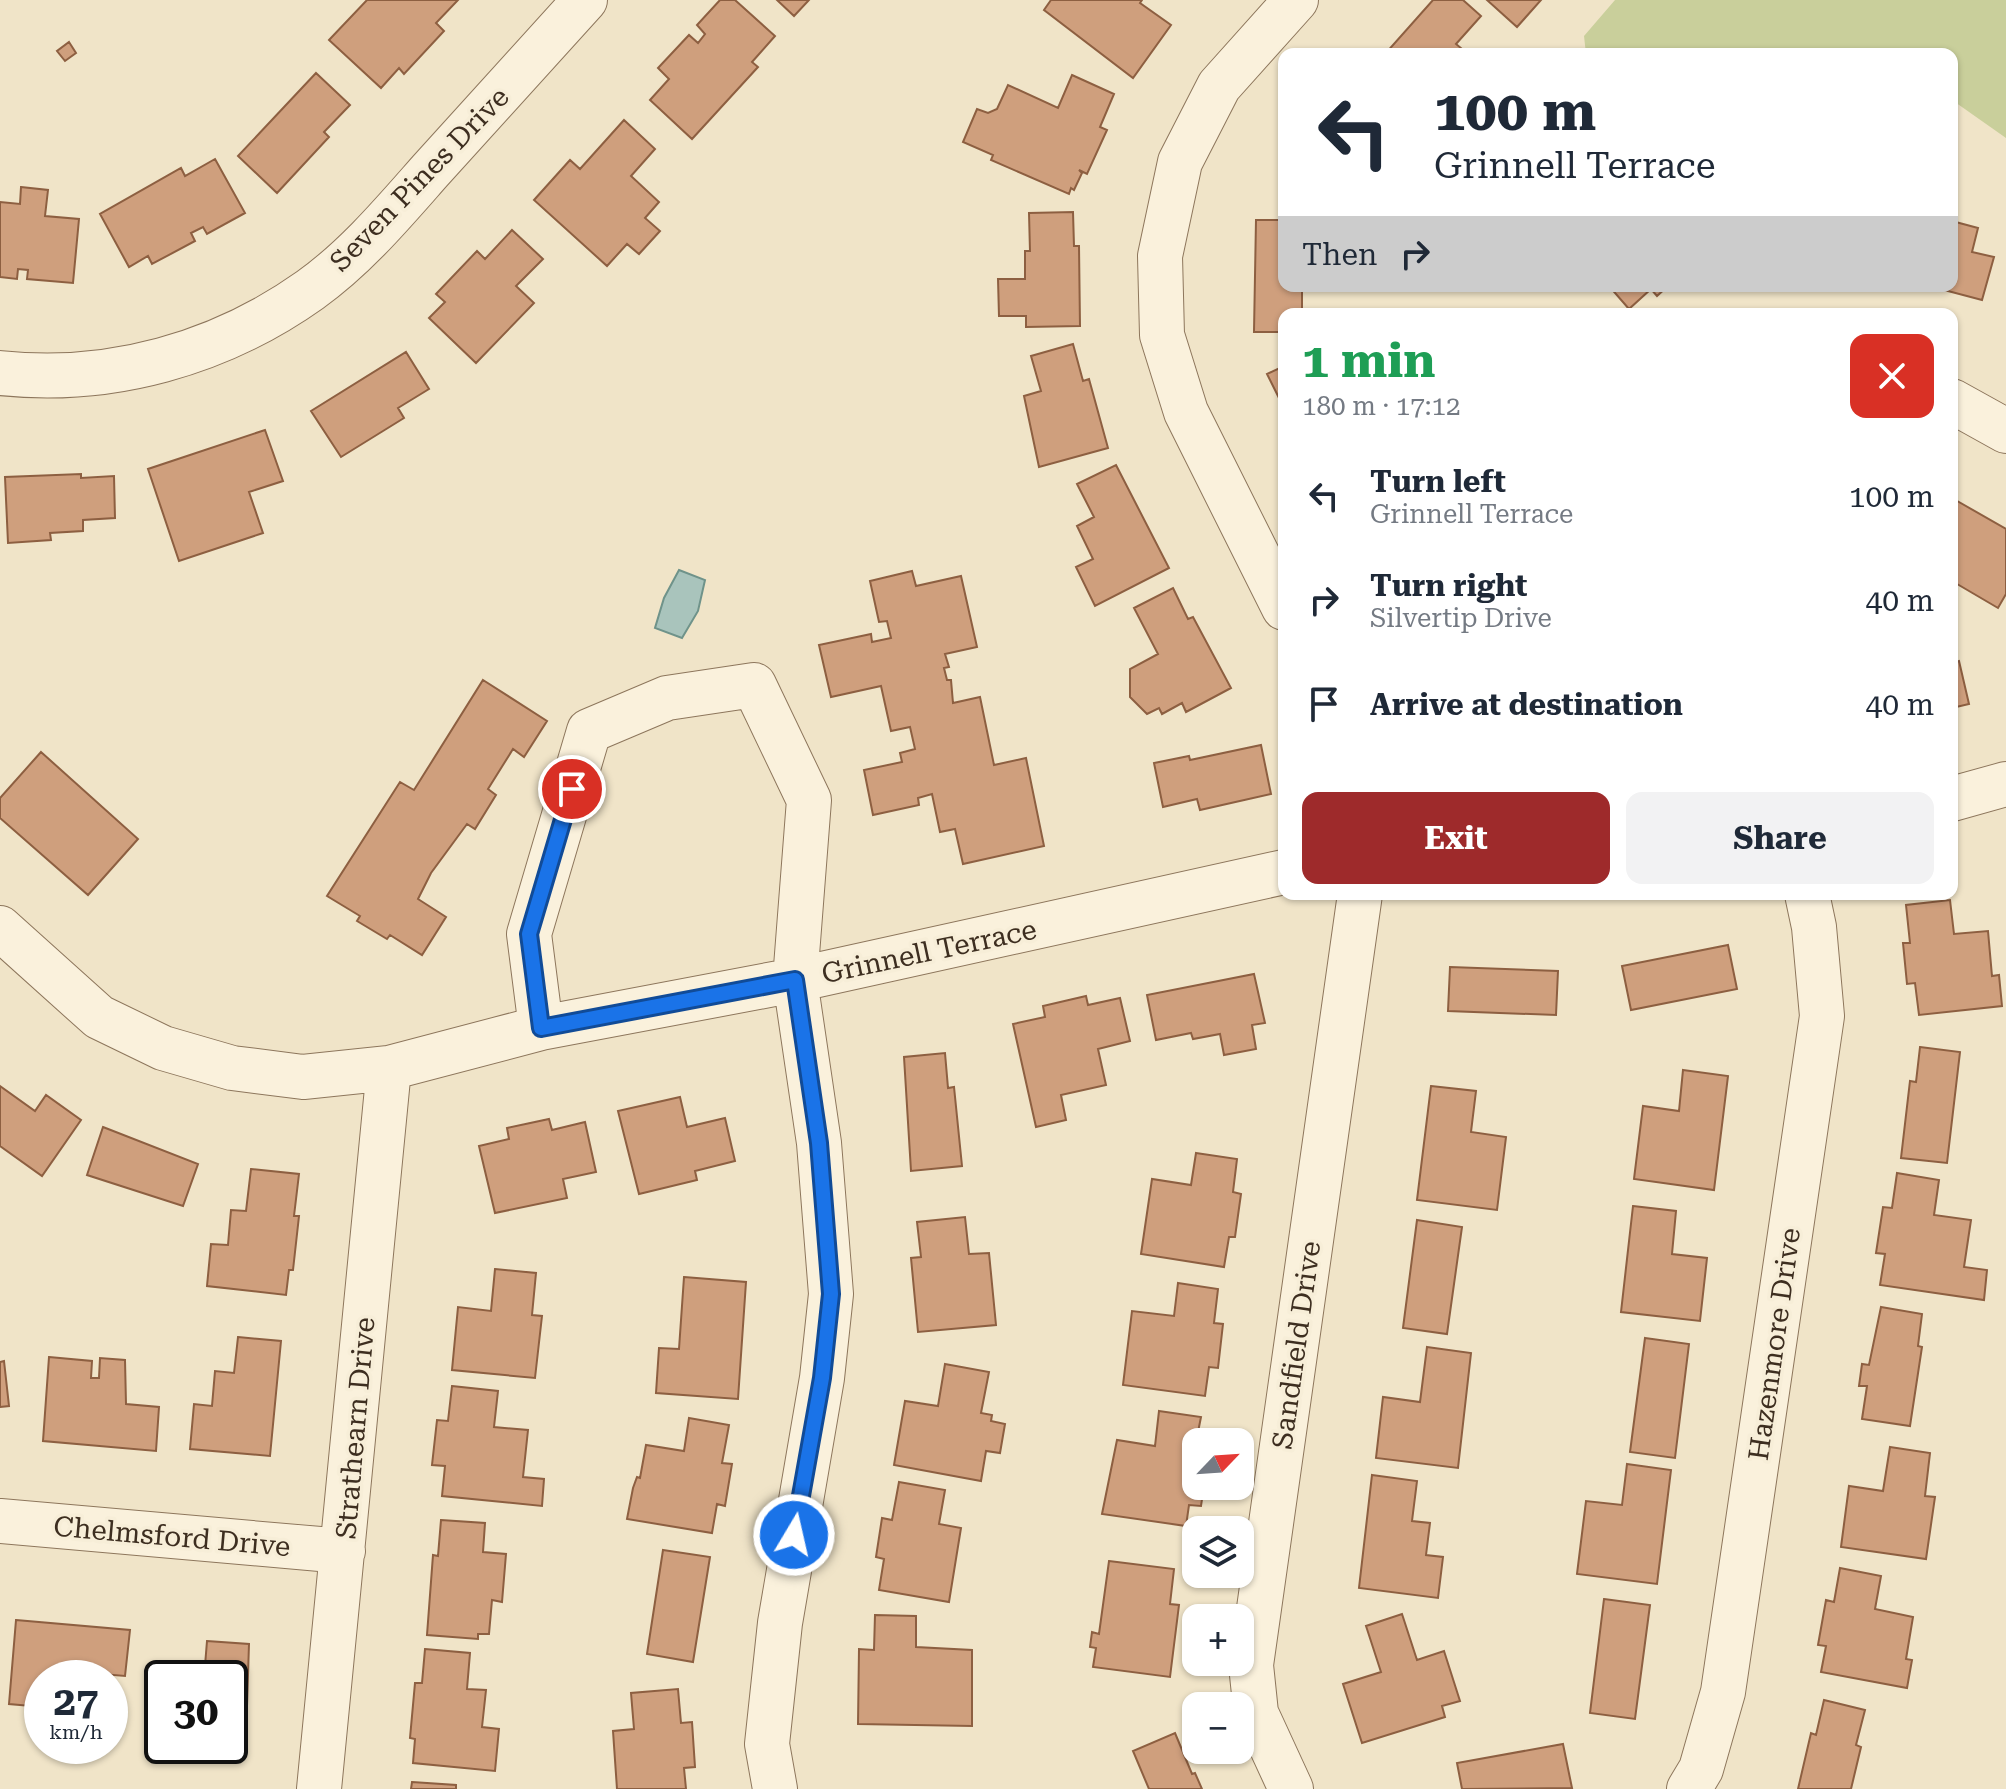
<!DOCTYPE html>
<meta charset="utf-8">
<style>
:root{--surface:#fff;--page:#f2f2f3;--text:#1f2937;--muted:#747a83;--accent:#9e2a2b}
body{margin:0;font-family:"Roboto Serif",serif;background:var(--page);color:var(--text);height:100vh;display:flex;flex-direction:column;font-size:30px;white-space:nowrap}
*{box-sizing:border-box;margin:0}
p{font-size:26px;color:var(--muted)}
.icon{flex:none;width:44px;height:44px;fill:none;stroke:currentColor;stroke-width:2;stroke-linecap:round;stroke-linejoin:round}
.map{position:relative;flex:1;overflow:hidden}
.sheet{position:absolute;left:1278px;top:308px;width:680px;height:592px;display:flex;flex-direction:column;background:var(--surface);border-radius:16px;box-shadow:0 2px 6px #0004}
.sheet>*{flex:none}
.hud{position:absolute;left:1278px;top:48px;width:680px;height:244px;border-radius:16px;box-shadow:0 2px 6px #0004;background:#fff;color:var(--text);overflow:hidden}
.needle{width:52px;rotate:65deg}
.tools{position:absolute;left:1182px;top:1428px;display:grid;gap:16px}
.tools a{display:grid;place-items:center;width:72px;height:72px;border-radius:16px;background:var(--surface);box-shadow:0 2px 6px #0004;font-size:40px}
.speed{position:absolute;left:24px;top:1660px;display:flex;gap:16px;font-size:40px;font-weight:700;text-align:center}
.speed>*{display:grid;place-content:center;width:104px;height:104px;border-radius:50%;background:var(--surface);box-shadow:0 2px 6px #0004;line-height:1}
.speed small{font-size:20px;font-weight:400}
.speed .limit{border:4px solid #111;border-radius:12px;background:#fff;color:#111}
.pin{position:absolute;display:grid;place-items:center;width:68px;height:68px;color:#fff;margin:-34px;border:4px solid #fff;border-radius:50%;box-shadow:0 2px 8px #0007}
.me{position:absolute;width:88px;margin:-44px;rotate:9deg;stroke-linejoin:round;filter:drop-shadow(0 0 6px #0008)}
.turn{display:flex;align-items:center;gap:28px;height:168px;padding:0 24px;font-size:36px}
.turn .icon{width:104px;height:104px;stroke-width:2.5}
.turn b{display:block;font-size:56px;line-height:68px}
.then{display:flex;align-items:center;height:76px;padding:0 24px;background:#0003;gap:16px;font-size:30px}
.round{display:grid;place-items:center;flex:none;width:84px;height:84px;border-radius:16px;background:var(--page)}
.overview{display:flex;align-items:center;justify-content:space-between;height:136px;padding:0 24px}
h1{font-size:48px;font-weight:700;line-height:60px;color:#1e9e55}
.primary-button{display:flex;gap:16px;margin-top:auto;padding:16px 24px}
.primary-button a{flex:1;height:92px;border-radius:16px;background:var(--accent);color:#fff;font-size:32px;font-weight:700;line-height:92px;text-align:center}
.primary-button a+a{background:var(--page);color:var(--text)}
ul{padding:0;list-style:none}
li{display:flex;align-items:center;gap:24px;height:104px;padding:0 24px}
li div{flex:1}
li b{display:block;font-size:30px}
li em{font-style:normal}
.map>svg:first-child{display:block}
.green{fill:#c9cf9b}
.water{fill:#a9c4bc;stroke:#6f938a;stroke-width:2}
.building{fill:#cf9f7d;stroke:#8d5f41;stroke-width:2}
.lines{fill:none;stroke-linecap:round;stroke-linejoin:round}
.minor-casing{stroke:#8d765c;stroke-width:46}
.minor{stroke:#faf1dc;stroke-width:44}
.route-casing{stroke:#114b97;stroke-width:20}
.route{stroke:#1a73e8;stroke-width:14}
.labels{text-anchor:middle;stroke-width:7;stroke-linejoin:round;paint-order:stroke}
.street-label{font-size:28px;fill:#3d2e20;stroke:#f7eed8}
</style>
<div class="map">
<svg width="2006" height="1789" viewBox="0 0 2006 1789">
<rect width="100%" height="100%" fill="#f0e4c8"/>
<path class="green" d="M1615,0h391v138l-54,-38v-46h-366l-2,-18z"/>
<path class="water" d="M679,570l26,10 -7,31 -16,27 -27,-10 9,-30z"/>
<path class="building" d="M367,0h91l-22,23 8,8 -40,43 -5,-6 -18,20 -52,-48z
M720,0h15l40,36 -23,26 6,5 -66,72 -42,-39 19,-21 -11,-11 31,-33 9,8 7,-9 -8,-9z
M777,0h32l-15,16z
M1051,0h91l-2,3 31,22 -38,53 -89,-68z
M1433,0h30l18,16 -25,28 12,10h-83z
M1487,0h54l-24,27z
M69,42l7,11 -11,8 -8,-10z
M316,73l34,32 -26,27 5,5 -52,56 -39,-37z
M1072,75l42,19 -14,33 7,3 -20,44 -8,-4 3,3 -8,17 -3,-2 -2,6 -78,-34 2,-5 -30,-13 14,-33 11,4 9,-4 11,-24 50,23z
M624,120l31,29 -24,27 28,26 -14,16 15,13 -21,23 -12,-10 -20,22 -73,-66 36,-40 10,9z
M215,159l30,54 -38,21 -4,-7 -12,6 4,8 -43,23 -4,-8 -19,11 -29,-53 81,-46 4,8z
M21,187l27,3 -3,26 34,3 -6,64 -46,-4 1,-9 -10,-1 -1,10 -17,-2v-75l20,2z
M1073,212l1,34h5l1,80 -54,1v-11h-27l-1,-37h27v-28h5l-1,-38z
M1256,220h28v66h18v28h-18v18h-30z
M1952,221l26,7 -6,24 22,5 -12,43 -53,-14h23z
M512,230l31,29 -27,27 18,17 -58,60 -47,-45 16,-16 -9,-8 41,-43 8,8z
M1609,286h59l-11,10 -6,-7 -22,20z
M1073,344l10,37 6,-2 19,69 -69,19 -15,-71 17,-5 -10,-35z
M406,352l23,37 -31,19 6,10 -63,39 -30,-46z
M1284,366v42l-17,-34z
M265,430l18,51 -34,11 14,41 -84,28 -31,-92z
M1116,465l53,103 -74,38 -19,-39 17,-8 -16,-33 17,-9 -17,-33z
M81,474v4l33,-2 1,42 -32,2v11l-33,2 1,7 -43,3 -3,-66z
M1952,498l54,31v65l-8,14 -46,-27z
M912,571l4,15 45,-10 16,71 -32,7 4,13 -5,1 3,12h4l2,23 27,-6 14,68 32,-7 18,88 -81,18 -8,-35 -15,3 -8,-38 -14,4 1,7 -46,10 -9,-45 38,-8 -2,-9 15,-4 -5,-22 -19,4 -10,-45 -50,11 -12,-52 52,-11 1,8 19,-4 -4,-17 -8,1 -9,-41z
M1173,588l15,31 5,-2 38,71 -45,24 -4,-9 -20,11 -3,-6 -12,6 -17,-17v-28l28,-15 -24,-46z
M1959,661l10,43 -17,4v-45z
M483,680l64,41 -23,36 -11,-8 -25,40 8,6 -21,34 -8,-5 -36,49 -13,26 28,18 -24,38 -32,-20 -3,4 -30,-18 3,-5 -33,-20 73,-114 14,8z
M1261,745l10,49 -71,16 -3,-11 -34,8 -9,-44 35,-7 1,4z
M41,752l97,87 -50,56 -88,-77v-20z
M1950,900l4,34 34,-3 4,45 7,-1 3,31 -83,9 -4,-32 -8,1 -4,-41h7l-4,-38z
M1728,945l9,44 -106,21 -9,-44z
M1450,967l108,4 -2,44 -108,-4z
M1254,974l11,49 -13,2 4,24 -32,6 -4,-21 -27,5 -2,-6 -35,7 -9,-45z
M1086,996l2,9 32,-7 10,43 -32,8 8,36 -45,10 5,25 -30,7 -23,-103 32,-7 -2,-11z
M1920,1047l40,5 -13,111 -46,-5 9,-77 6,1z
M945,1053l3,35 6,-1 8,79 -51,5 -7,-114z
M1683,1070l45,6 -14,114 -80,-11 9,-73 36,5z
M0,1086l35,25 11,-16 35,25 -39,56 -42,-30z
M1431,1086l45,5 -5,41 35,5 -9,73 -80,-10z
M680,1097l7,30 38,-9 10,43 -40,10 2,9 -58,14 -21,-83z
M549,1119l3,11 33,-8 11,50 -33,7 4,19 -72,15 -16,-67 30,-7 -2,-11z
M103,1127l95,37 -15,42 -96,-31z
M1196,1153l41,6 -4,33 8,2 -6,43h-6l-5,30 -83,-13 11,-75 39,6z
M251,1169l48,5 -5,42h5l-6,54h-4l-3,25 -79,-9 4,-42 17,1 3,-35 15,1z
M1897,1173l42,7 -5,35 37,5 -7,47 23,3 -3,30 -104,-15 5,-31 -9,-1 7,-46 9,1z
M1633,1206l43,5 -4,43 35,4 -7,63 -79,-9z
M965,1217l4,37 20,-1 7,72 -78,7 -7,-74 10,-1 -4,-35z
M1417,1220l45,7 -15,107 -44,-6z
M495,1269l41,4 -4,42 10,1 -7,62 -83,-8 6,-63 33,4z
M684,1277l62,5 -8,117 -82,-6 3,-45 20,1z
M1178,1283l40,6 -4,34 9,1 -5,44 -9,-1 -4,29 -82,-11 9,-74 42,5z
M1881,1307l41,7 -4,32 4,1 -12,79 -48,-7 5,-33h-8l3,-22 7,1z
M238,1337l43,4 -11,115 -80,-7 4,-45 18,2 3,-35 19,2z
M1645,1338l44,6 -14,114 -45,-6z
M1427,1347l44,6 -13,115 -82,-10 7,-61 37,5z
M49,1357l43,4 -1,17h8l1,-20 25,2 1,44 33,3 -3,44 -113,-10z
M4,1361l5,45 -9,1v-45z
M945,1364l44,8 -8,41 11,2 -1,6 14,3 -5,29 -14,-2 -5,30 -87,-16 11,-64 33,5z
M452,1386l46,5 -4,36 34,3 -5,47 21,2 -2,27 -100,-10 3,-30 -13,-1 5,-45 11,1z
M1159,1411l42,6 -5,25v44h8l-3,20 -12,-1 -3,21 -84,-12 15,-74 38,6z
M689,1418l40,7 -7,38 10,1 -7,42 -8,-2 -5,29 -85,-14 6,-31 4,-11 3,1 6,-33 38,6z
M1890,1447l40,6 -5,43 10,1 -9,62 -85,-12 8,-61 34,5z
M1627,1464l44,6 -14,114 -80,-10 9,-73 36,4z
M1372,1475l45,6 -5,40 18,2 -4,32 17,2 -5,41 -79,-10z
M899,1482l46,8 -6,34 22,4 -12,74 -70,-12 5,-31 -8,-2 6,-39 10,2z
M441,1520l44,3 -2,29 23,2 -4,48 -10,-2 -3,34h-11v5l-51,-4 6,-80 5,1z
M663,1550l47,7 -17,105 -46,-8z
M1109,1561l65,8 -4,35 9,1 -9,72 -77,-10 3,-19 -6,-1 2,-15 7,2z
M1840,1568l41,8 -6,33 38,8 -7,42 6,1 -5,28 -86,-16 5,-26 -8,-1 8,-45 8,2z
M1604,1599l46,6 -15,114 -45,-6z
M1402,1614l15,46 27,-9 16,50 -18,5 3,11 -83,26 -19,-59 38,-12 -15,-46z
M875,1615l41,1v31l56,3v76l-114,-2 1,-75 15,1z
M16,1620l114,10 -5,46 -35,-3v5h-48v29l-33,-3z
M207,1641l42,3 -3,93h-6l-2,24 -79,-7 3,-34v26h68v-68h-26z
M425,1649l45,4 -3,36 19,1 -4,37 17,2 -4,42 -82,-8 2,-24 -5,-1 5,-55h7z
M678,1689l3,34 11,-1 3,45 -11,1 2,21h-69l-4,-58 21,-2 -3,-36z
M1824,1700l41,10 -9,35 5,2 -10,42h-53l13,-56 5,2z
M1175,1733l17,41 3,-1 7,16h-53l-16,-38z
M1563,1744l9,44 -110,1 -5,-26z
M412,1782l44,3v4h-45z"/>
<g class="lines">
<defs>
<path id="minor" d="M0,373c110,12 220,-19 310,-83 46,-33 83,-77 120,-119 52,-57 104,-114 155,-171
M1952,401l54,30
M1284,608l-98,-196 -24,-77 -2,-79 20,-94 39,-76 77,-86
M1952,799l54,-15
M0,928l99,89 64,31 69,20 71,9 86,-9 152,-40 254,-48 489,-108
M541,1028l-12,-94 60,-203 78,-33 87,-13 55,115 -14,180 24,163 12,151 -9,84 -42,245 -13,121 8,45
M0,1521l343,30
M319,1789l70,-721
M1291,1789l-35,-76 -5,-48 109,-771
M1689,1789l12,-20 22,-77 99,-676 -8,-89 -7,-33"/>
</defs>
<use href="#minor" class="minor-casing"/>
<use href="#minor" class="minor"/>
</g>
<g class="lines">
<defs>
<path id="route" d="M572,789l-43,145 12,94 254,-48 24,163 12,151 -9,84 -28,157"/>
</defs>
<use href="#route" class="route-casing"/>
<use href="#route" class="route"/>
</g>
<g class="labels">
<g class="street-label">
<text transform="translate(419 179) rotate(-46)" y="10">Seven Pines Drive</text>
<text transform="translate(929 951) rotate(-12)" y="10">Grinnell Terrace</text>
<text transform="translate(1774 1344) rotate(-82)" y="10">Hazenmore Drive</text>
<text transform="translate(1296 1345) rotate(-82)" y="10">Sandfield Drive</text>
<text transform="translate(355 1428) rotate(-85)" y="10">Strathearn Drive</text>
<text transform="translate(172 1536) rotate(5)" y="10">Chelmsford Drive</text>
</g>
</g>
</svg>
<div class="tools">
<a><svg class="needle" viewBox="-14 -14 28 28"><path d="M0-13l5 13h-10z" fill="#e53935"/><path d="M0 13l5-13h-10z" fill="#747a83"/></svg></a>
<a><svg class="icon" aria-label="layers" viewBox="0 0 24 24"><path d="M12 4l9 5-9 5-9-5zM3 14l9 5 9-5"/></svg></a>
<a>+</a>
<a>−</a>
</div>
<div class="speed"><div>27<small>km/h</small></div><div class="limit">30</div></div>
<div class="pin" style="left:572px;top:789px;background:#d93025"><svg class="icon" aria-label="arrive" viewBox="0 0 24 24"><path d="M6 21V4h12l-3 4 3 4H6"/></svg></div>
<svg class="me" style="left:794px;top:1535px" viewBox="-20 -20 40 40"><circle r="17" fill="#1a73e8" stroke="#fff" stroke-width="3"/><path d="M0-11L8 9 0 5-8 9z" fill="#fff"/></svg>
<div class="hud">
<div class="turn"><svg class="icon" aria-label="left" viewBox="0 0 24 24"><path d="M17 20v-9H6M10 6l-5 5 5 5"/></svg><div><b>100 m</b>Grinnell Terrace</div></div>
<div class="then">Then<svg class="icon" aria-label="right" viewBox="0 0 24 24"><path d="M7 20v-9h11M14 6l5 5-5 5"/></svg></div>
</div>
<section class="sheet">
<div class="overview"><div><h1>1 min</h1><p>180 m · 17:12</p></div><a class="round" style="background:#d93025;color:#fff"><svg class="icon" aria-label="close" viewBox="0 0 24 24"><path d="M6 6l12 12M18 6L6 18"/></svg></a></div>
<ul>
<li><svg class="icon" aria-label="left" viewBox="0 0 24 24"><path d="M17 20v-9H6M10 6l-5 5 5 5"/></svg><div><b>Turn left</b><p>Grinnell Terrace</p></div><em>100 m</em></li>
<li><svg class="icon" aria-label="right" viewBox="0 0 24 24"><path d="M7 20v-9h11M14 6l5 5-5 5"/></svg><div><b>Turn right</b><p>Silvertip Drive</p></div><em>40 m</em></li>
<li><svg class="icon" aria-label="arrive" viewBox="0 0 24 24"><path d="M6 21V4h12l-3 4 3 4H6"/></svg><div><b>Arrive at destination</b></div><em>40 m</em></li>
</ul>
<div class="primary-button"><a>Exit</a><a>Share</a></div>
</section>
</div>
